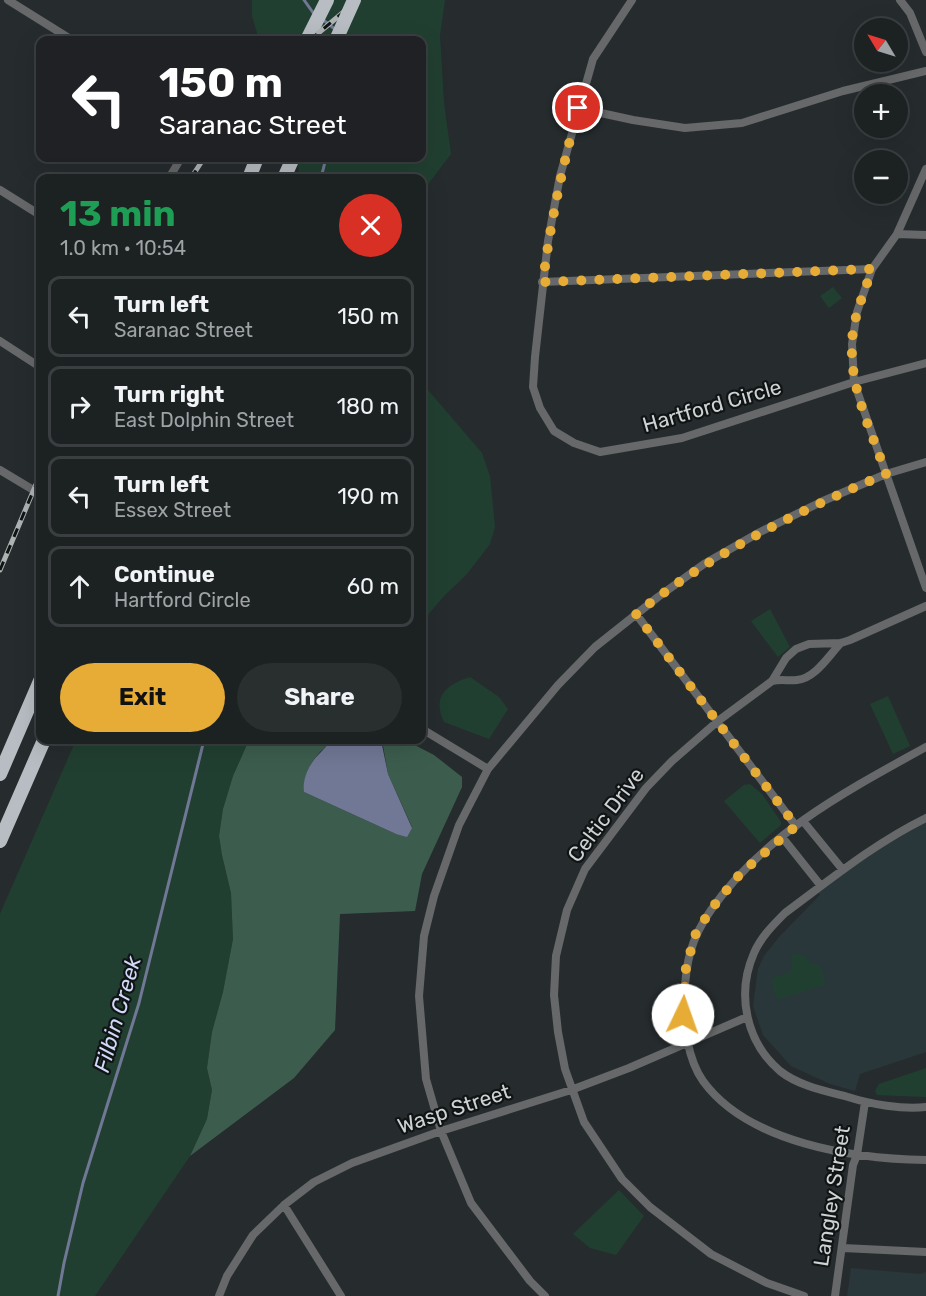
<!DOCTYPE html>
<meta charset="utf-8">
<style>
:root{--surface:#1c2122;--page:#292e2f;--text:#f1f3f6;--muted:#a0a3a5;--line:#3a3e40;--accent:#e7ac36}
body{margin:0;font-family:Rubik,sans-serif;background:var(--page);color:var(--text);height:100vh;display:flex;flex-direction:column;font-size:22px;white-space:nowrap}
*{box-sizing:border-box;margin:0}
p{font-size:20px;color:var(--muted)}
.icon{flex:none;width:33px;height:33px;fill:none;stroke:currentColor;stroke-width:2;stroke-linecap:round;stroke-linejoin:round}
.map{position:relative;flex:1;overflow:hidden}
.side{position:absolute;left:36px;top:174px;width:390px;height:570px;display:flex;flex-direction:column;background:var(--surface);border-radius:12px;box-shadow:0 6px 24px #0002,0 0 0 2px var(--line)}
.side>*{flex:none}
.top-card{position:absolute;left:36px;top:36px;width:390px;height:126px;border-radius:12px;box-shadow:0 6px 24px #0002,0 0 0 2px var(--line);background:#202124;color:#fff;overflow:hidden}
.needle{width:39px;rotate:308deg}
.fabs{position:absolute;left:854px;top:18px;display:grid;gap:12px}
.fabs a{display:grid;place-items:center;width:54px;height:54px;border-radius:50%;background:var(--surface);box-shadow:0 6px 24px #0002,0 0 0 2px var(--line);font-size:30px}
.pin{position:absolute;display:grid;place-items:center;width:51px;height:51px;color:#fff;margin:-26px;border:3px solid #fff;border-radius:50%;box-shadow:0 2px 6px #0007}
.me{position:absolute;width:66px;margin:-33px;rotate:3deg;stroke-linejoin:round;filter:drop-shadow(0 0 4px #0008)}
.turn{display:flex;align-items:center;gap:21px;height:126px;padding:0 24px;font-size:27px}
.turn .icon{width:78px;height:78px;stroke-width:2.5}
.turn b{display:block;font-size:42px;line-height:51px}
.round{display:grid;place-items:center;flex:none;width:63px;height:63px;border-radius:32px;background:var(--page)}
.overview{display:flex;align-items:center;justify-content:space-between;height:102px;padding:0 24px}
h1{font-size:36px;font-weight:700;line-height:45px;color:#1e9e55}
.cta{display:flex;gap:12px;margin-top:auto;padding:12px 24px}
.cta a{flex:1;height:69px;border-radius:36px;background:var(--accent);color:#111;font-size:24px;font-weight:700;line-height:69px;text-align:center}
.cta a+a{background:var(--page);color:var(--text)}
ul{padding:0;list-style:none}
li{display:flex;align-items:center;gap:18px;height:81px;margin:0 12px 9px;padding:0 12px;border:3px solid var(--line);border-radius:12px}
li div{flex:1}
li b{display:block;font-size:22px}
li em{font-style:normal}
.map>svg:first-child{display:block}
.built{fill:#29373b}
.green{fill:#213f31}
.forest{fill:#3c5d4e}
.water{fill:#717895}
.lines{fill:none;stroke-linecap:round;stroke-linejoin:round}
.stream{stroke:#717895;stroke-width:3}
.street{stroke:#66686a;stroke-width:8}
.highway{stroke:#b7bdc2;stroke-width:14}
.rail-casing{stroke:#adb2b3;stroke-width:5}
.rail{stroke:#111415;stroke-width:3;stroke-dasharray:9;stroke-linecap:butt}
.highway-bridge{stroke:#b7bdc2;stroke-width:14}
.route{stroke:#e7ac36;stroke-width:10;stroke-dasharray:0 18}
.labels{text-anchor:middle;stroke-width:4.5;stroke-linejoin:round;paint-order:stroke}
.street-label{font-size:21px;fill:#ced2d3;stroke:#111415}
.water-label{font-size:22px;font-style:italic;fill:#d1d9f9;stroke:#111415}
</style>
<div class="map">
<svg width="926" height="1296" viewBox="0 0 926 1296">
<rect width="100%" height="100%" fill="#262c2e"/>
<path class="built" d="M926,818v234l-66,22 -5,17 -25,-7 -39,-18 -28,-31 -10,-29 5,-37 6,-13 15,-19 41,-42 -4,-5z
M851,1268l69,6 6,-2v24h-79z"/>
<path class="green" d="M252,0h193l-5,35 4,68 7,51 -22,29 -7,13v-18h-127l4,-8 -4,-12h127v-118h-163l-7,-24z
M833,287l9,11 -13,10 -9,-12z
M422,383l60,70 8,23 5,51 -5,17 -23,30 -24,23 -21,25z
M770,609l20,38 -12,10 -27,-36z
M470,677l29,20 9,12 -19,30 -45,-17c-12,-26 2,-37 26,-45z
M888,696l22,50 -17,8 -23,-50z
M76,740h173l-16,36 -10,33 -4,27 3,19 9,38 2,46 -10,53 -11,40 -5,36 5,22 -5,29 -17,37 -95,140h-95v-382z
M750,784l12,10 19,28v3l-21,18 -36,-42 20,-16z
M792,953l14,3 4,7 10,2 6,19 -49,16 -7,-21 21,-8z
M926,1068v29l-49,-2 -2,-4 4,-7z
M619,1190l25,26 -28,39 -26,-7 -17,-14z"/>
<path class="forest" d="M249,740h80c-2,6 -3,7 -8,11 -11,11 -18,27 -17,41l92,42 16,-7 -24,-53 -6,-34h23l29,15 28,22v10l-40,87 -7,37 -75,3 -5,116 -41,48 -104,78 17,-37 5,-29 -5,-22 5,-36 11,-40 10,-53 -2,-46 -9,-38 -3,-19 4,-27 10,-33z"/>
<path class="water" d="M329,740h52l7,34 24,54 -5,9 -11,-3 -92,-42c-2,-14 6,-30 17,-40 5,-5 6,-6 8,-12z"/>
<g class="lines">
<path class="stream" d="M304,0l10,14
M322,19l14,11
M321,178l5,-20
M58,1296l6,-33 19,-80 56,-180 65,-263"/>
<path class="street" d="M8,0l64,40
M632,0l-39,59 -33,117 -12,65 -13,116 -2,30 7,21 14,23 20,12 26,9 82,-14 172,-56 -2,-38 5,-32 15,-43 25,-35 29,-65
M900,0l10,13 16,39
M578,108l55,12 52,8 57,-5 101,-32 83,-20
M169,178l12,-20
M0,190l40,25
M897,234l29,1
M542,282l330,-13
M0,341l40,26
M926,363l-72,19 72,206
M0,470l40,24
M636,614l160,212
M772,681c9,-2 16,0 25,-1 19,-2 32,-25 44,-37
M422,729l66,40
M926,747c-78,43 -162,87 -215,163 -21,30 -25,52 -27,89 -1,25 4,61 19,82 45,62 151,78 223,79
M926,818c-51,25 -95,61 -141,95 -12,12 -24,24 -31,40 -18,41 -8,89 26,118 19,15 45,20 68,26 22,7 55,13 78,10
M803,821l40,49
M782,837l39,49
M284,1205l57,91
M843,1248l83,4
M219,1296l8,-20 26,-41 31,-30 30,-23 38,-19 89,-32 130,-41 58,-22 118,-51
M545,1296l-15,-15 -59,-78 -30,-72 -15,-52 -7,-83 5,-60 10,-40 25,-71 29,-56 70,-84 37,-38 63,-50 46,-33 56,-32 63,-31 63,-27 40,-12
M804,1296l-37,-13 -56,-29 -61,-47 -28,-28 -38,-57 -19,-53 -7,-37 -4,-37 2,-39 11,-46 18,-41 61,-81 26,-27 46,-40 54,-40 14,-23 10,-9 13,-5 32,-1 9,-3 76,-34
M835,1296l18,-131 4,-10 8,-53"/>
<path class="highway" d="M307,40l20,-40
M249,178l8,-20
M284,178l9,-20
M0,774l40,-93
M0,841l44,-101"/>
<defs>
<path id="rail" d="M310,40l48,-40
M191,178l13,-20
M0,570l40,-95"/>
</defs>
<use href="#rail" class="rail-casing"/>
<use href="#rail" class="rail"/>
<path class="highway-bridge" d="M336,40l18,-40"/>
</g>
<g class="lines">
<path class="route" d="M578,108c-15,58 -28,115 -35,174l329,-13c-8,25 -20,50 -20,76 -2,45 20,87 34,129 -89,38 -174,79 -250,140l160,212 -56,48 -28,34 -16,25 -10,34 -3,48"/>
</g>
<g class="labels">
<g class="street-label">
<text transform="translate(712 406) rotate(-16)" y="7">Hartford Circle</text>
<text transform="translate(606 815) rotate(-53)" y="7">Celtic Drive</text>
<text transform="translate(454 1109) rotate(-18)" y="7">Wasp Street</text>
<text transform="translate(832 1196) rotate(-81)" y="7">Langley Street</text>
</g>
<g class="water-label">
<text transform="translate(117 1014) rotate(-74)" y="8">Filbin Creek</text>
</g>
</g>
</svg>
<div class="fabs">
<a><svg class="needle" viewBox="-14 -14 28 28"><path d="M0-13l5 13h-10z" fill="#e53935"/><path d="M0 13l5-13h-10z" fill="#a0a3a5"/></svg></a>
<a>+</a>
<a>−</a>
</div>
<div class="pin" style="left:578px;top:108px;background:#d93025"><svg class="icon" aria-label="arrive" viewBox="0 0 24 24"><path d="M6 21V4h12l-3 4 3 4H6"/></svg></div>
<svg class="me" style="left:683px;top:1015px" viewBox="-20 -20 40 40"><circle r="19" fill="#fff"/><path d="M0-13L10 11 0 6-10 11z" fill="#e7ac36"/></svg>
<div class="top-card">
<div class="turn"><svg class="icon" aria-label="left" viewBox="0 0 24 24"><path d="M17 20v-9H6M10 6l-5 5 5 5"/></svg><div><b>150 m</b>Saranac Street</div></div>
</div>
<section class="side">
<div class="overview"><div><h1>13 min</h1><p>1.0 km · 10:54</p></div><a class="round" style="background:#d93025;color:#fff"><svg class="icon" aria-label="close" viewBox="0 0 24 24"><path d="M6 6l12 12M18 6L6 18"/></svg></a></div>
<ul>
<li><svg class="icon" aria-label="left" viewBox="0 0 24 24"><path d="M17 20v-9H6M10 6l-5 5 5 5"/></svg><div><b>Turn left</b><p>Saranac Street</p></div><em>150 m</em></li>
<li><svg class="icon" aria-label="right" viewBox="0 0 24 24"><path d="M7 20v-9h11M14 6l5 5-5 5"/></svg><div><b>Turn right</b><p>East Dolphin Street</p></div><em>180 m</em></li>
<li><svg class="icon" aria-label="left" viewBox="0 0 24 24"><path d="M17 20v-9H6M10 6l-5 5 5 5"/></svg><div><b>Turn left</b><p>Essex Street</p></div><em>190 m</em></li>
<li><svg class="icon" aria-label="ahead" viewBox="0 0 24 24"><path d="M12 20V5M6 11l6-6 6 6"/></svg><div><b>Continue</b><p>Hartford Circle</p></div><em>60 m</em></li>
</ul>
<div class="cta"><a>Exit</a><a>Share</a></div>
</section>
</div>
